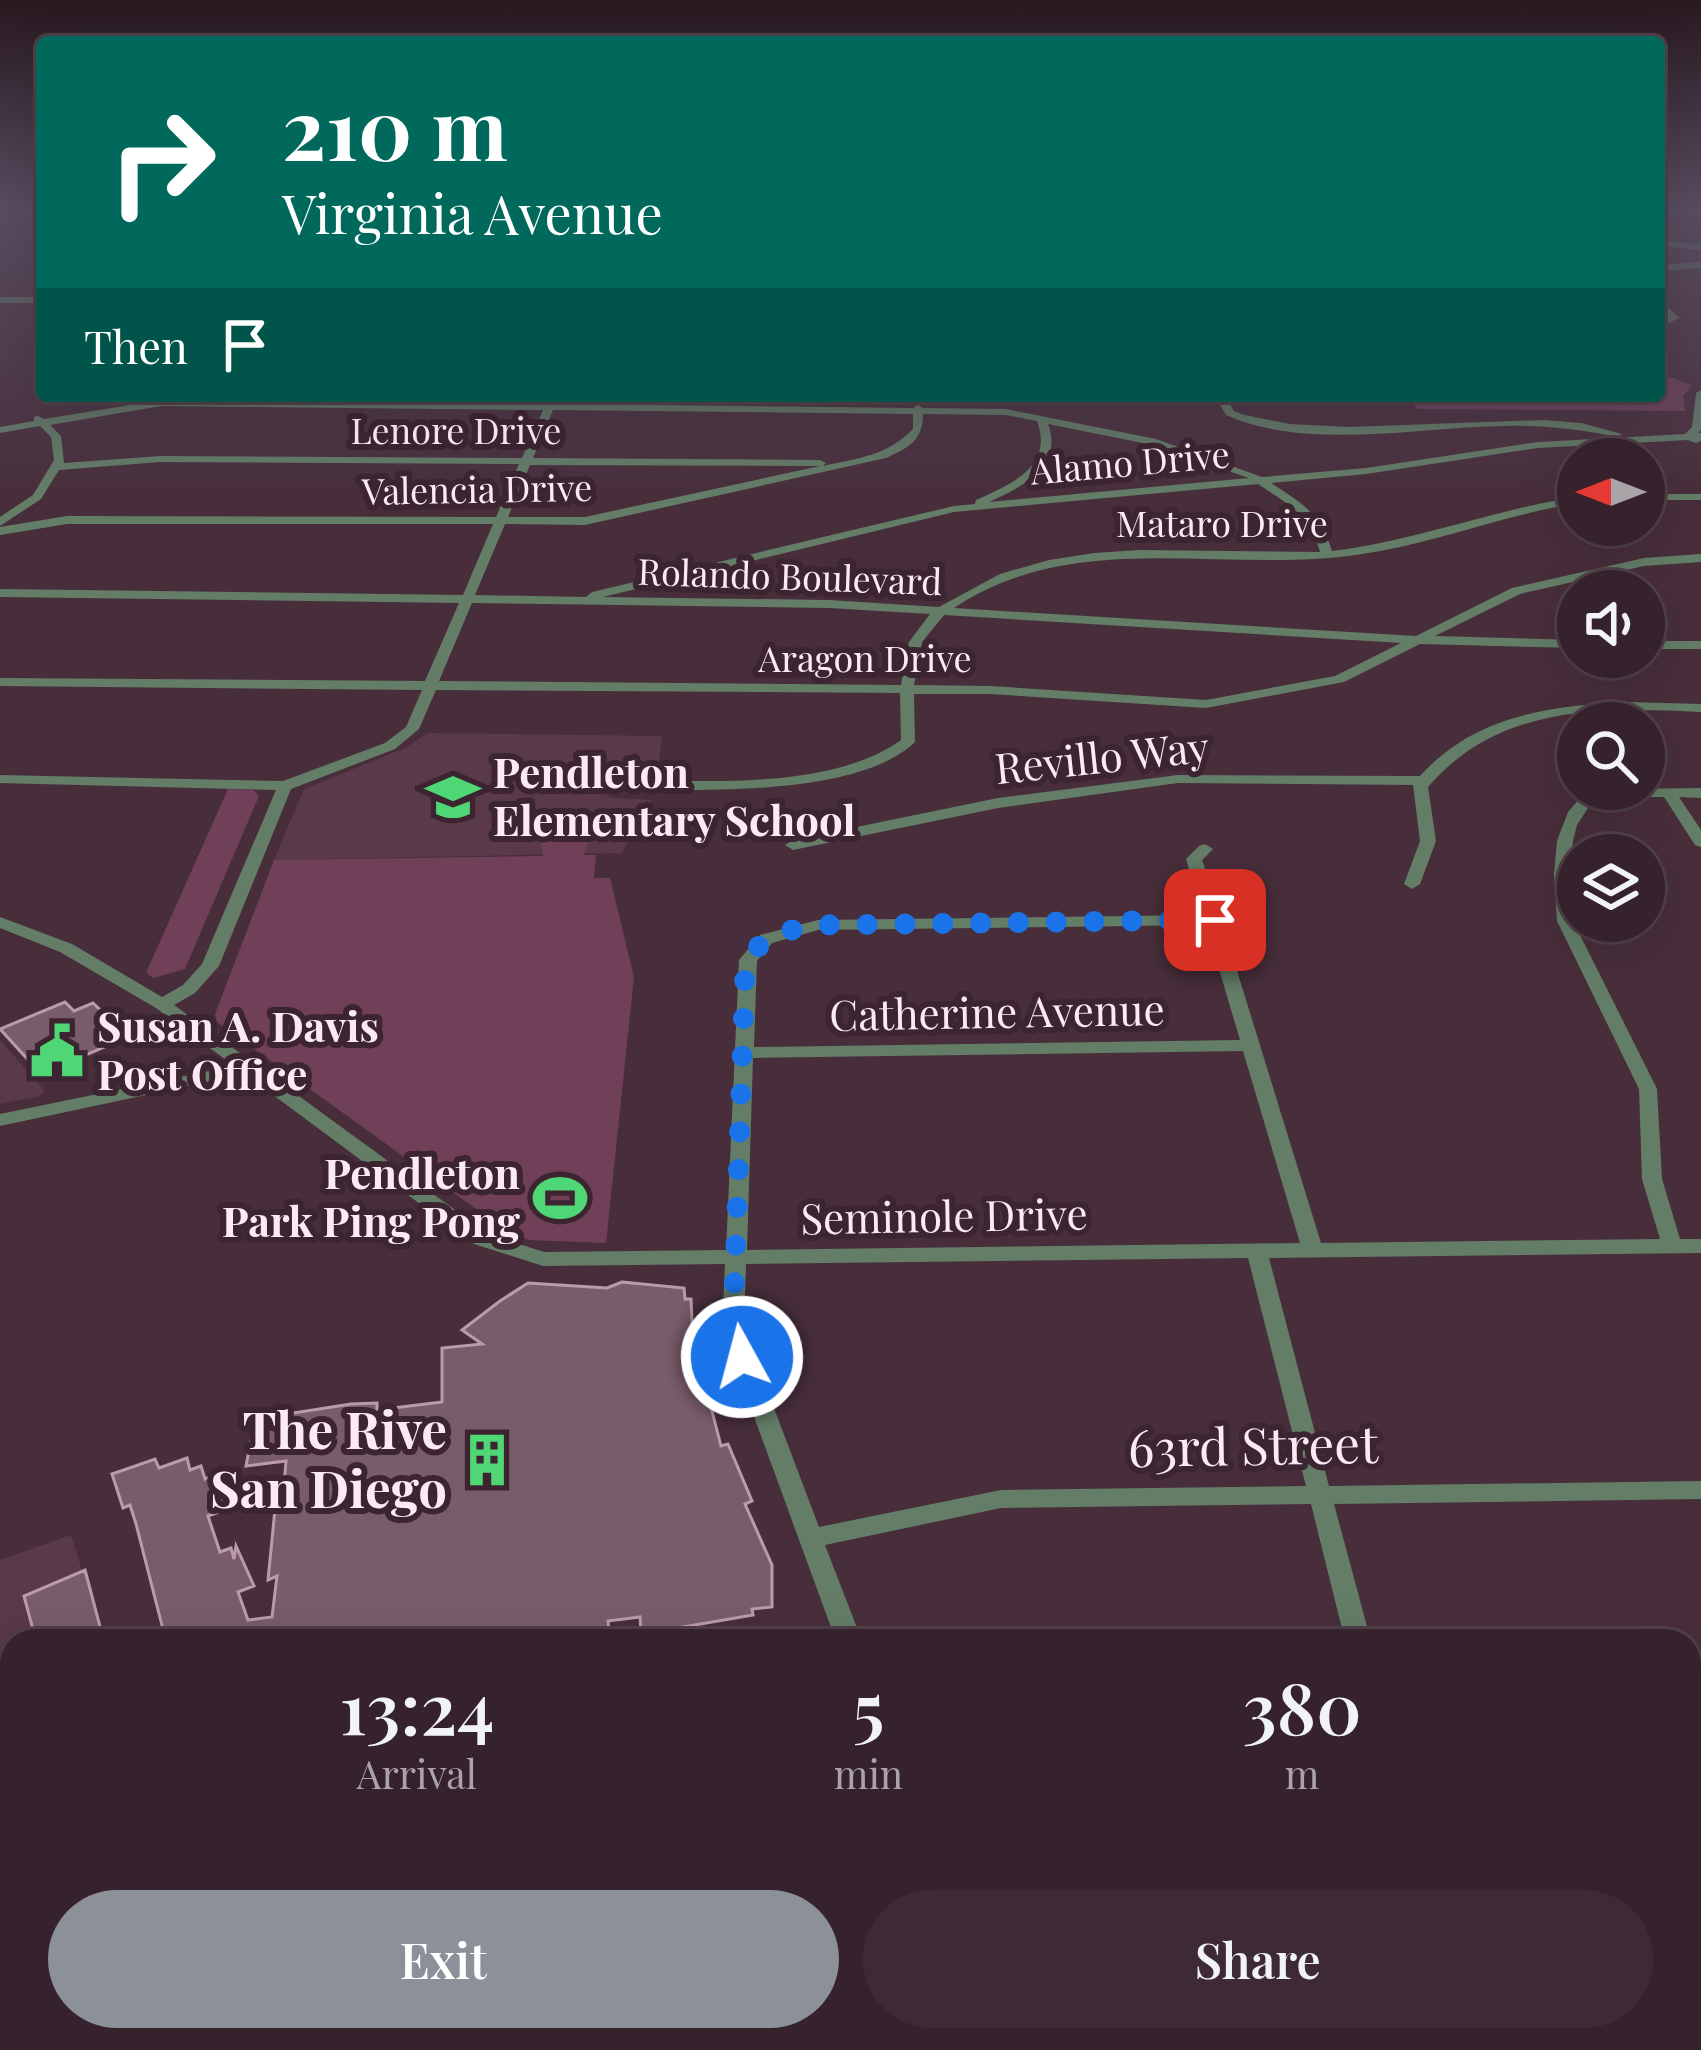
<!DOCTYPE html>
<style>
:root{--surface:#36222c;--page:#3d2a34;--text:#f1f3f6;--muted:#aaa4a9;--line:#503f48;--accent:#8c9099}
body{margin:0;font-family:"Playfair Display",serif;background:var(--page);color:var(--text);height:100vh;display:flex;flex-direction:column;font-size:45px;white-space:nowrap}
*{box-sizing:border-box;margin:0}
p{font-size:39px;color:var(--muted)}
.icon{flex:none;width:66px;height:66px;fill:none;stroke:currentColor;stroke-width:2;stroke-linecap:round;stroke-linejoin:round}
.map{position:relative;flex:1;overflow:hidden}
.drawer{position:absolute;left:0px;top:1629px;width:1701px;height:423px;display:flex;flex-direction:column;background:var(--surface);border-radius:36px 36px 0 0;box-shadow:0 12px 48px #0002,0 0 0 3px var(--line)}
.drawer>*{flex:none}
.top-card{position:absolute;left:36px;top:36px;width:1629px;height:366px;border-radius:12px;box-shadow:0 12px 48px #0002,0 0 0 3px var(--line);background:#00695c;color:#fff;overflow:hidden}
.needle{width:78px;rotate:270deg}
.controls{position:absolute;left:1557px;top:438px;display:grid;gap:24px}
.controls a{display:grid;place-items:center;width:108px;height:108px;border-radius:50%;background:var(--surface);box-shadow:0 12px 48px #0002,0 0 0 3px var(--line);font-size:60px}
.pin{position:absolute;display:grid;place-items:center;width:102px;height:102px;color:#fff;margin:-51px;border-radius:24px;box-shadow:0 6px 18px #0006}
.me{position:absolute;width:132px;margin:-66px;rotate:353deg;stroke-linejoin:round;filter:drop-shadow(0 0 9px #0008)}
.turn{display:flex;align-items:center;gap:42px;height:252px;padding:0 48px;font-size:54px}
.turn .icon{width:156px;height:156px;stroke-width:2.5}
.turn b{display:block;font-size:84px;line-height:102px}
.then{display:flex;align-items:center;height:114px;padding:0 48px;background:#0003;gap:24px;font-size:45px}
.eta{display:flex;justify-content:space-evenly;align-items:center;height:204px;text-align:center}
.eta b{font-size:72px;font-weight:600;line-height:84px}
.cta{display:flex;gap:24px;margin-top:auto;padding:24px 48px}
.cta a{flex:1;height:138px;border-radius:72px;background:var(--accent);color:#fff;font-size:48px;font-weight:600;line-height:138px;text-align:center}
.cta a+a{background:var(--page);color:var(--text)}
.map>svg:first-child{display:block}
.built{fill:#59394a}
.green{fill:#6f4058}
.building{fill:#795c6a;stroke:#bb9bab;stroke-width:3}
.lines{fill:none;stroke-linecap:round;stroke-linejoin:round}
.minor{fill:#637d67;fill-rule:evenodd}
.route{stroke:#1a73e8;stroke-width:21;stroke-dasharray:0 37.8}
.labels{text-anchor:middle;stroke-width:12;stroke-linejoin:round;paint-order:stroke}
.far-street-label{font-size:36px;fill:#fbeaf2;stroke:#3d2431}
.street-label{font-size:42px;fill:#fbeaf2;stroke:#3d2431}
.poi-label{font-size:42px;font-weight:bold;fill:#fbeaf2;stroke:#3d2431;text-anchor:start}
.near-poi-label{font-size:51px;font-weight:bold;fill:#fbeaf2;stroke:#3d2431;text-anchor:end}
.near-street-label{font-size:51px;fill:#fbeaf2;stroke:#3d2431}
</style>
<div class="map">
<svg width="1701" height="2050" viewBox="0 0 1701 2050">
<rect width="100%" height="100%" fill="#482e3b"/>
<path class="built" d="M428,733l234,3 -4,34 -42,2 -16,11 1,8 10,7 41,2 -30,53 -348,7 30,-71 101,-41z
M0,1040l45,51 -5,5 -40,8z
M71,1535l33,106h-92v80l-12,2v-163z
M12,1775v265h680l2,10h-694v-273z"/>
<path class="green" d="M1659,373l33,12 -9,11 2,15 -268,-2 -10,-13h252z
M228,789l25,1 6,6 -74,173 -32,9 -7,-5z
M590,838l-6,17h12l-2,23h16l24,99 -28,266 -78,-3 -24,-11 -287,-207 -2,-8 59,-154 269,-4 -3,-15z"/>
<path class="building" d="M65,1002l9,9 19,-8 35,34 -87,37 -41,-45z
M622,1282l62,6 1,11h6l4,88 10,-3 16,62 7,-2 24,57 -7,3 27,61v42l-20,2 1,6 -99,17 -13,-1 -1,-14 -32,4 1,9 -29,11h-414l-30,-117 -6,-19 -7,3 -11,-34 43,-15 4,9 28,-10 3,12 11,-4 4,13 7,-3 12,34 -16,6 12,36 11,-4 3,11 2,-13 18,40 -16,6 10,28 24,-3 5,-41 -9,4 8,-81 7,-1 3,-37 -40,5 9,-47 96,-15 26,-1v7l65,-8v-54l40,-4 -20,-14 38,-29 28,-18 79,5z
M85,1570l16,60 -27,11h-38l-12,-45z"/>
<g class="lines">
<path class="minor" d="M1659,240l42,4v6l-42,-4z
M1701,262v6l-42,3v-6z
M0,297h42v6h-42z
M1659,298l20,20 -20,10v-7l9,-4 -9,-10z
M1701,390v40l-3,3h3v8l-5,2 -8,-3 -150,8 -172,26 -95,9c32,21 49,30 61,68 84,-10 163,-42 246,-54v6c-76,12 -147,42 -222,52 -135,19 -281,-28 -402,53l462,28 96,-48 132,-30 57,-4v8l-57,4 -124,28 -85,42 143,4v8l-158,-4 -76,38 -138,26 -215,-14h-77l1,48c-56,54 -209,48 -285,48l-8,-5 8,-5c81,1 203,9 271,-40l-1,-47 -464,-3 -17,39 -24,20 -104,40 -72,177 -24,27 -21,12 314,229 56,18 182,-2 13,-290 21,-25 58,-15 385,-5 -17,-56 13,-13 6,-2 8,5 -11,11 21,60 -1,2 99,321 339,-4 -18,-60 -3,-90 -82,-168 -3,-46 3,-34 11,-29 12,-14 43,-9 78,-1v10l-22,-1 22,33v17l-6,-2 -31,-48h-33l-41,8 -13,20 -4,16 -3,34 3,46 84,168 5,90 18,60h21v14l-432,5 60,228 372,-5v18l-367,5 37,137h-26l-34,-137 -310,4 -176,37 37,96h-26l-114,-312 3,-65 -182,2 -69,-22 -229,-170 -245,52v-12l234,-48 -78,-58 -96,-56 -60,-24v-11l72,27 90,53 21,-12 19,-21 74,-174 -276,-7v-8l283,6 102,-38 21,-16 16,-37 -422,-4v-8l425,3 34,-78 -459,-6v-8l463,6 30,-71h-426l-67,11v-8l67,-11 429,1 23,-53 -359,-2 -101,8 -18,29 -41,27v-9l33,-22 21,-35 -3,-23 -11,-11 -40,7v-6l34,-6v-4l4,-1 6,3 117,-19 384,4 4,-8h8l-1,8 357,4 5,-3 5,3 83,1 150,30 106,38 104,-9 172,-26 147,-8 7,-7 4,-34zM161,406l382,4 -21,48 -362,-2 -96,7 -3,-27 -11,-11zM553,410l360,4v15c-26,27 -55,29 -90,37l3,-3 -6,-3 -287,-2zM923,414l83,1 31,6c17,46 -26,63 -61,79l-1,4 -21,2 -362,86 -6,5 -111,-2 30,-71 80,1 301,-67c22,-10 37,-17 37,-44zM1048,424l105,21 96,33 -260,24c32,-14 75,-37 59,-78zM530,465l290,1 -235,51h-77zM1258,484c31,21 51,29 62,68l-180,-2 -46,3 -45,7 -49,14 -61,33 -110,-7 -226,-3 351,-85zM472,603l357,5 101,6 -21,28 -8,43 -462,-4zM944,615l457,28 -66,33 -129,24 -215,-14 -77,-1 8,-43zM1206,925l34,115 -486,7 3,-86 15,-18 46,-13zM1243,1051l57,192 -553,7 6,-192zM1248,1258l58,228 -305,4 -182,37 -75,-198 2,-65z
M1215,396h10l9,15 10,4 46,9 59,3 194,-7 38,3 41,11 -5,3c-37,-8 -73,-12 -112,-11 -85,1 -199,25 -279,-11z
M1644,494h57v6h-57z
M1644,641h57v8h-57z
M1628,702l73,2v8c-100,-5 -203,-7 -273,75l8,54 -16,43 -8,5 -8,-5 16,-43 -7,-56 -235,-2 -180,25 -205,42 -8,-5 8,-5 205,-42 180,-23 242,1c55,-61 129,-70 208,-74z
M12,1740v24l-12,2v-24z
M938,2040h30l3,10h-30z
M1442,2040h30l3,10h-30z"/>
</g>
<linearGradient id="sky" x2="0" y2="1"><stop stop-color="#281920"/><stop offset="0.42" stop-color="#584c60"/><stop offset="1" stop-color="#584c60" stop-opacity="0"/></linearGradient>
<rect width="1701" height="496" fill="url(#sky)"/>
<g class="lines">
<path class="route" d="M742,1357l-9,-28 12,-356c7,-37 41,-43 73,-48l397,-5"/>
</g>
<defs>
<symbol id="school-bare" viewBox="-9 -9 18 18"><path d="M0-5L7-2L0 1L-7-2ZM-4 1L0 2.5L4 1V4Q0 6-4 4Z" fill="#4fd675" stroke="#3d2431" stroke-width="2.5" paint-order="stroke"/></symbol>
<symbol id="civic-bare" viewBox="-9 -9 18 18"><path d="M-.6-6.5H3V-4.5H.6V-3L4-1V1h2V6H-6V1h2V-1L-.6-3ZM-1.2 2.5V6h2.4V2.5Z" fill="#4fd675" stroke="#3d2431" stroke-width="2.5" paint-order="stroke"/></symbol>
<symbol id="stadium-bare" viewBox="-9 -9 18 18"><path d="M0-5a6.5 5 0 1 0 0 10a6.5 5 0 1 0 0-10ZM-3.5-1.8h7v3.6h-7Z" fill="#4fd675" stroke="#3d2431" stroke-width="2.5" paint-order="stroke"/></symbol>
<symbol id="building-bare" viewBox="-9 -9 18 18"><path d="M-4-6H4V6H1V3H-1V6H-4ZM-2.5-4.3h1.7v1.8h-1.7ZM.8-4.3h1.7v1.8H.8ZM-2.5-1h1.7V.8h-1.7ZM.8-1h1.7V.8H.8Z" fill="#4fd675" stroke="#3d2431" stroke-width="2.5" paint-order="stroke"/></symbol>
</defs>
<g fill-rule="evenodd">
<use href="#school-bare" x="415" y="759" width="76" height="76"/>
<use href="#civic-bare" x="19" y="1013" width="76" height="76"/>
<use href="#stadium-bare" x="522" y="1160" width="76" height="76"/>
<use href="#building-bare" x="449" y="1422" width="76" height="76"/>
</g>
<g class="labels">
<g class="far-street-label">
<text x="456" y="444">Lenore Drive</text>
<text transform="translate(1130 463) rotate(-5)" y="13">Alamo Drive</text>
<text transform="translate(477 490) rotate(-1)" y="13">Valencia Drive</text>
<text x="1222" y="537">Mataro Drive</text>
<text transform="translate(790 577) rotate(2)" y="13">Rolando Boulevard</text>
<text x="865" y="672">Aragon Drive</text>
</g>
<g class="street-label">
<text transform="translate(1102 758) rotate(-6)" y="15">Revillo Way</text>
<text transform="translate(997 1013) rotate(-1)" y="15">Catherine Avenue</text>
<text transform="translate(944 1217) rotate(-1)" y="15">Seminole Drive</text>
</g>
<g class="poi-label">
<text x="493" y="788">Pendleton<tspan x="493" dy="48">Elementary School</tspan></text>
<text x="97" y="1042">Susan A. Davis<tspan x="97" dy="48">Post Office</tspan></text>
<text x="520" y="1189" text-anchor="end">Pendleton<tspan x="520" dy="48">Park Ping Pong</tspan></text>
</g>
<g class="near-poi-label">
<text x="447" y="1449">The Rive<tspan x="447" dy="59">San Diego</tspan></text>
</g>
<g class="near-street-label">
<text transform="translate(1253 1447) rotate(-1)" y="18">63rd Street</text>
</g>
</g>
</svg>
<div class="controls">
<a><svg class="needle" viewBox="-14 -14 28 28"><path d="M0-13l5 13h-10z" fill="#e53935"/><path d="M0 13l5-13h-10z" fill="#aaa4a9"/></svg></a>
<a><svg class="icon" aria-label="sound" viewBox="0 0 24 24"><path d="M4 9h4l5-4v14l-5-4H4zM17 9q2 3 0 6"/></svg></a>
<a><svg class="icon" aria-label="search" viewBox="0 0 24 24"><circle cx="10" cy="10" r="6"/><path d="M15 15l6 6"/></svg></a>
<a><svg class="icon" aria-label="layers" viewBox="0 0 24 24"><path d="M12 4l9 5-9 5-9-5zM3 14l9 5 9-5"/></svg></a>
</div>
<div class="pin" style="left:1215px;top:920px;background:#d93025"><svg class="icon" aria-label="arrive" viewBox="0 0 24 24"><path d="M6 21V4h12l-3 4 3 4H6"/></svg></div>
<svg class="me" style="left:742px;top:1357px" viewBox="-20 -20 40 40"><circle r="17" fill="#1a73e8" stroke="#fff" stroke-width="3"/><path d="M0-11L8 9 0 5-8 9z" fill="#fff"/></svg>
<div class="top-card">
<div class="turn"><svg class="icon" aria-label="right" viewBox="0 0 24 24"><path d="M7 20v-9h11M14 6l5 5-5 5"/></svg><div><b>210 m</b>Virginia Avenue</div></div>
<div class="then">Then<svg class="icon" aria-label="arrive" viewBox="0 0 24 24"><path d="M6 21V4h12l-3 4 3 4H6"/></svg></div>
</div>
<section class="drawer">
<div class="eta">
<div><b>13:24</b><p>Arrival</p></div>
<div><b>5</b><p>min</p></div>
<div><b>380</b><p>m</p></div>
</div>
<div class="cta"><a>Exit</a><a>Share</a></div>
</section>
</div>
